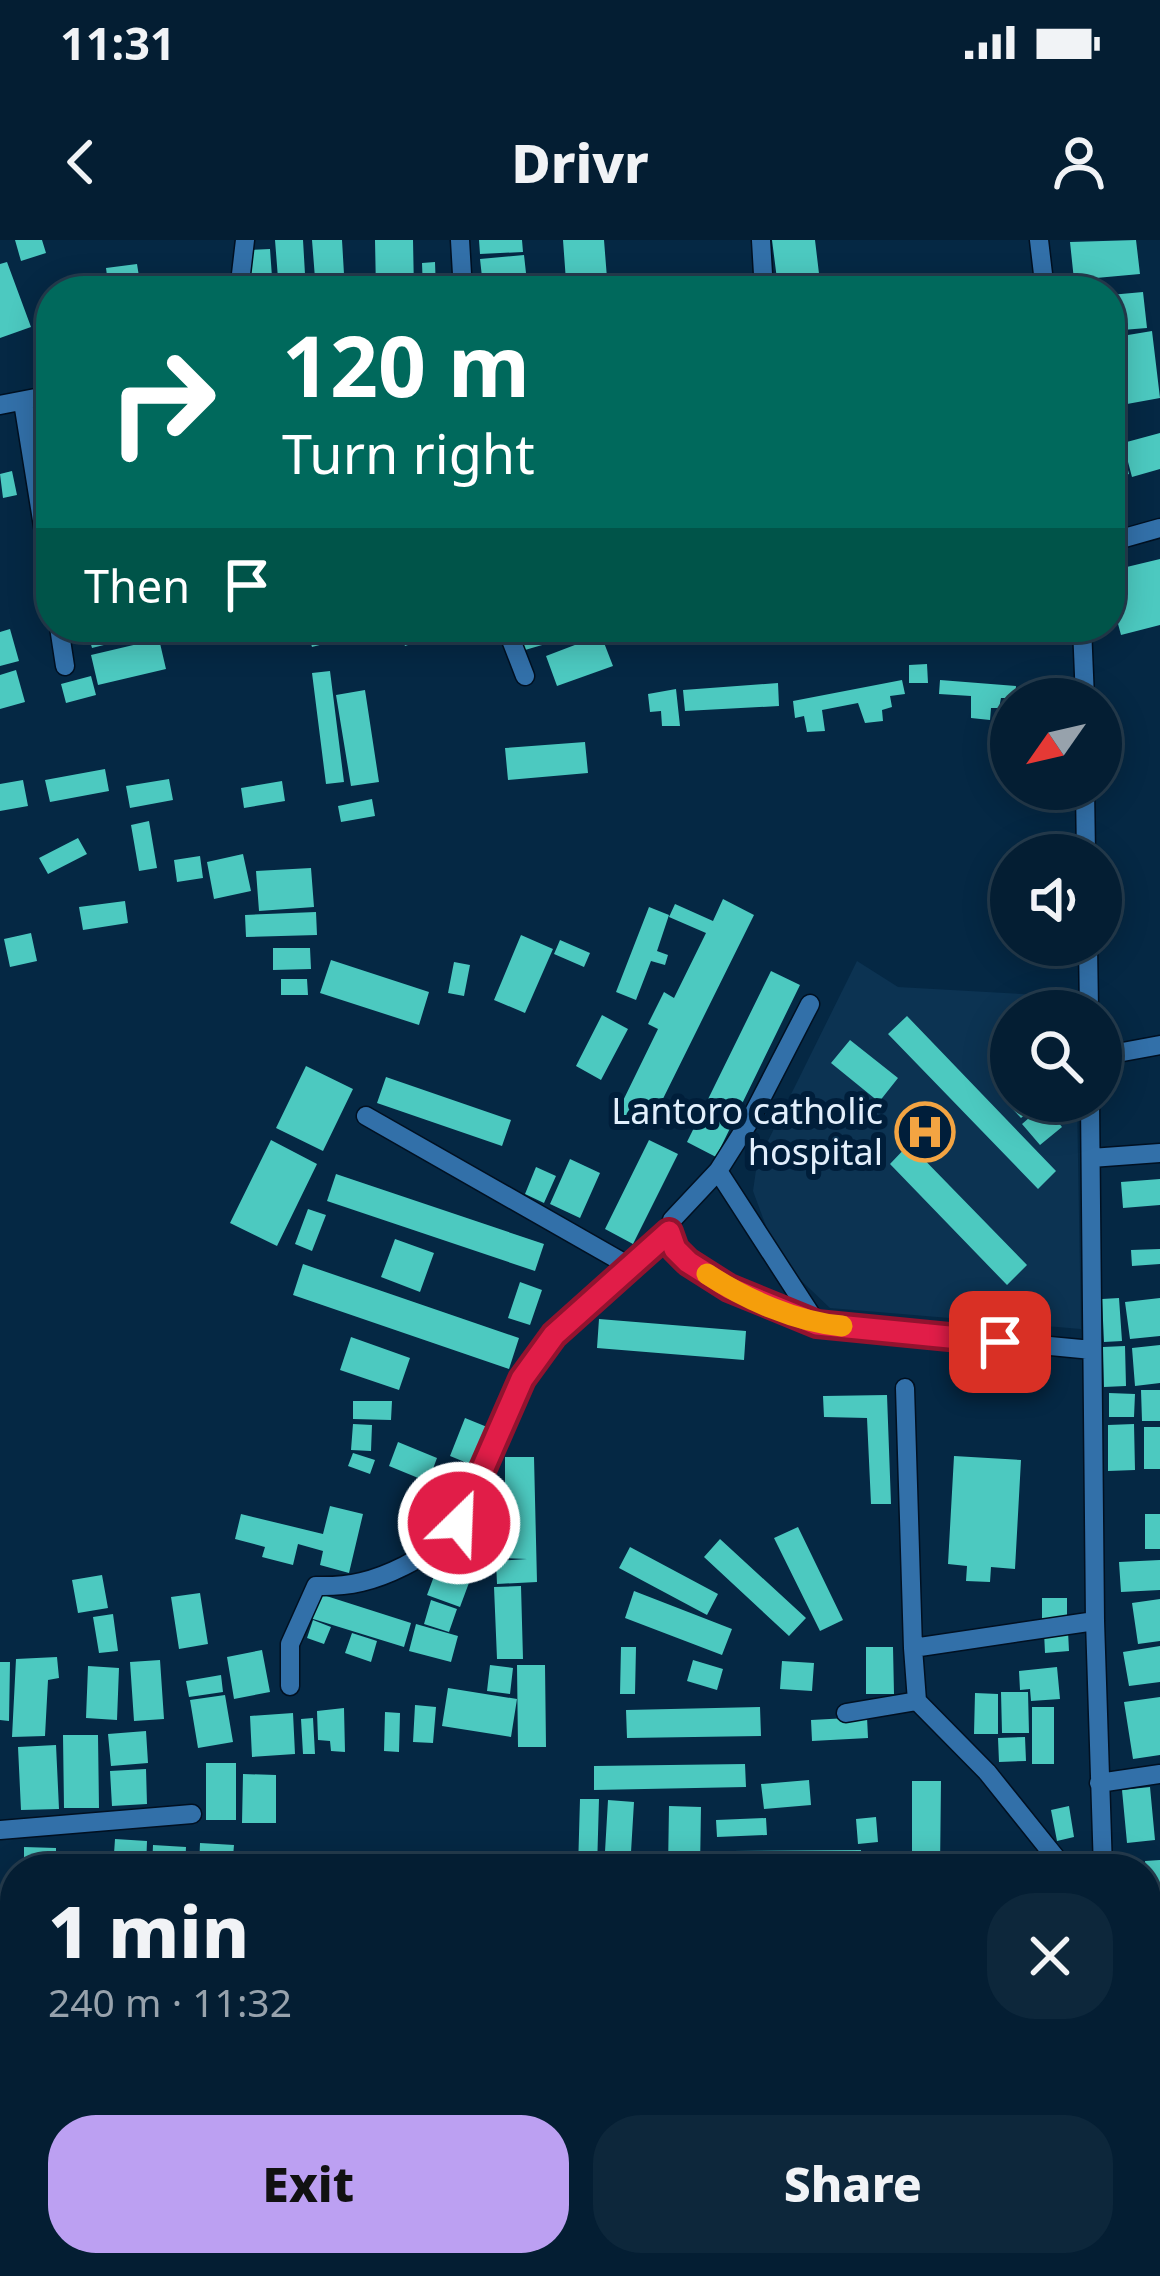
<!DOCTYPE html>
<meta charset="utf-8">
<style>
:root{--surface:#041e33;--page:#0d273b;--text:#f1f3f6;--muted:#97a2ac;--line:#253c4e;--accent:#bca0f2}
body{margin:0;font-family:"Noto Sans",sans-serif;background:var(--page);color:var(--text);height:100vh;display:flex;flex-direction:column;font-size:45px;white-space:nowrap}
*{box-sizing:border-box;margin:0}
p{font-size:39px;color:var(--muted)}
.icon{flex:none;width:66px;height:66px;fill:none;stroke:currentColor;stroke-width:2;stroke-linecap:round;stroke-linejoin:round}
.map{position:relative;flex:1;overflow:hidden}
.details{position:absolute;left:0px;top:1614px;width:1161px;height:423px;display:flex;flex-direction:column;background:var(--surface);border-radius:48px 48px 0 0;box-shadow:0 6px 30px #0003,0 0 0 3px var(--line)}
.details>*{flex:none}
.hud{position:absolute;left:36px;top:36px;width:1089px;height:366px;border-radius:48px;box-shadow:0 6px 30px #0003,0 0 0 3px var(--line);background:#00695c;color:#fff;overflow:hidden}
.needle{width:78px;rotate:236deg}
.controls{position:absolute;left:990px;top:438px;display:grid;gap:24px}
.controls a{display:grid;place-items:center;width:132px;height:132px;border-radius:50%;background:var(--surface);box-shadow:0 6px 30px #0003,0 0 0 3px var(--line);font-size:60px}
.pin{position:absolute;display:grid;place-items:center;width:102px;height:102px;color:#fff;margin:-51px;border-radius:24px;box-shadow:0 6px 18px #0006}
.me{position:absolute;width:132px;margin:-66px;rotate:24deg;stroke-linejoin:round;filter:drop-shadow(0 0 9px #0008)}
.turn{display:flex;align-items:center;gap:42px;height:252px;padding:0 48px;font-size:54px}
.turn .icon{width:156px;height:156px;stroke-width:2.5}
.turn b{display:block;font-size:84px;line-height:102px}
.then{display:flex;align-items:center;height:114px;padding:0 48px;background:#0003;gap:24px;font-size:45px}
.round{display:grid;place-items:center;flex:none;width:126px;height:126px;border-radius:48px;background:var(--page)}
.overview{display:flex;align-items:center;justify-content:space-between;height:204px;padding:0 48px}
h1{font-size:72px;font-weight:800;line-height:90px}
.primary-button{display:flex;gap:24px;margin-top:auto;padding:24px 48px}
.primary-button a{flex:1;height:138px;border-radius:48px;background:var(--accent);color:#111;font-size:48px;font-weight:800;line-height:138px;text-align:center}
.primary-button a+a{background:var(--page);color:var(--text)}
.status{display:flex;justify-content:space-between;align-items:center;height:84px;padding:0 60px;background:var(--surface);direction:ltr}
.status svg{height:33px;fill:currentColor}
header{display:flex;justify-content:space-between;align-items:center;height:156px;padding:0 48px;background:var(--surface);font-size:54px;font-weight:800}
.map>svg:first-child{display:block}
.built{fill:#0c3352}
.building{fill:#4cc9c0}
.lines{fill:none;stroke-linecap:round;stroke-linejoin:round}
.minor-casing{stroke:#011021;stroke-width:21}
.minor{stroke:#3270a9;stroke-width:18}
.route-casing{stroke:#92132f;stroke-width:30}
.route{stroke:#e11d48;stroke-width:21}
.slow{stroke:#f59e0b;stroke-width:21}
.labels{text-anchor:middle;stroke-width:12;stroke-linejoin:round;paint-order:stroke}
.poi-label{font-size:36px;fill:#e2effc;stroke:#001e3a;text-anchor:end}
</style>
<div class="status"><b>11:31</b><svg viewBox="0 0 49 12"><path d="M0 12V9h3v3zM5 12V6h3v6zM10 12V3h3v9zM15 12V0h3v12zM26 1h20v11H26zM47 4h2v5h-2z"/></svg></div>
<header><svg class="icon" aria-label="back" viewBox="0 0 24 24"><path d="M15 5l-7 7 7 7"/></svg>Drivr<svg class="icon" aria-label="person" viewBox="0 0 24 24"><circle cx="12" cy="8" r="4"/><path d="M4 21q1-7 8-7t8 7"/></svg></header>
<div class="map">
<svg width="1160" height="2036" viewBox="0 0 1160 2036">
<rect width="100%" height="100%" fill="#052844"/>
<path class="built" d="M857,721l41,26 177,10v14h-64v90h66l4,228 -251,-21 -41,-39 -16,-24 -20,-54 4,-28z"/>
<path class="building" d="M15,0h27l4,13 -25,8z
M275,0h28l3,51h-27z
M312,0h30l3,51h-29z
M375,0h38l1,51h-38z
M479,0h43l1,12 -43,2z
M563,0h41l3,38 -41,3z
M772,0h43l5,42 -42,5z
M1136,0l4,34 -66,6 -4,-38z
M270,9l3,42h-23l-2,-41z
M524,15l2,18 -44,4 -2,-18z
M7,22l24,65 -31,11v-74z
M435,22l1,29h-13l-1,-28z
M137,24l4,25 -32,2 -3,-23z
M182,33l2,18h-31l-1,-14z
M210,33l2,18h-20l-2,-16z
M516,42v9h-36v-8z
M1143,52l4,36 -37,3v-36z
M51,82v41h-2l-8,-39z
M1152,91l8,67 -33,6 -11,-67z
M1113,103l8,66 -11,1v-66z
M1160,193v36l-28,8 -9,-34z
M1121,204l8,30 -19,5v-32z
M12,231l5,24 -14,3 -3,-24z
M1160,319v66l-39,10 -11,-41v-23z
M86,387h68l1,5 -63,16z
M335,387h12l3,10 -38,10 -4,-13z
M398,387h59l1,1 -53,18z
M519,387h25l5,16 -24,7z
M10,389l9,32 -19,5v-34z
M601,395l12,31 -56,20 -11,-30z
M159,399l7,30 -68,16 -7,-30z
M927,424l1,19h-19v-18z
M16,430l9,32 -25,7v-34z
M330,431l14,111 -18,2 -14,-111z
M91,436l5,19 -30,8 -5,-19z
M902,440l3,14 -15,2 2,11 -10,3 1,11 -18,2 -7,-20 -36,7 3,21 -18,1 -3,-16 -9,2 -2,-17z
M940,440l76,6 -1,12h-14l-2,10h-8l-1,12 -19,-2v-22l-32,-2z
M778,443l1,23 -94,5 -2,-21z
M676,449l4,37h-18l-1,-15 -11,1 -2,-18z
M365,450l14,92 -28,4 -15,-91z
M585,502l3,31 -80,7 -3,-32z
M105,529l4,22 -59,11 -5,-22z
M169,539l4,21 -43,8 -4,-22z
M23,540l5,26 -28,5v-27z
M282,541l3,20 -41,7 -3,-20z
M372,559l3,17 -34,6 -3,-16z
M149,581l8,47 -18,3 -8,-46z
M78,598l9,16 -39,20 -9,-16z
M243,614l8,37 -37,8 -7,-37z
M200,616l3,22 -26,4 -3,-22z
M311,628l3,39 -55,4 -3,-40z
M723,659l31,16 -106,214 -31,-16 41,-84 -10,-5 16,-32 10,6 32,-65 -37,-16 6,-13 38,17z
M125,661l3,22 -45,7 -4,-23z
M649,667l20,8 -12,36 11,4 -3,10 -14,-4 -15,39 -20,-8z
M316,672l1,23 -71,2 -1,-22z
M31,693l6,28 -27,6 -6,-28z
M521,695l32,14 -28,64 -31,-13z
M560,700l30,13 -6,14 -30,-13z
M273,708h37l1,21 -38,1z
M331,720l98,32 -10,33 -99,-32z
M454,722l16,3 -6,31 -16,-3z
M771,731l29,14 -84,172 -29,-15z
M281,739h26l1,16h-27z
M602,775l26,14 -27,51 -25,-14z
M907,776l149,155 -18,18 -150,-155z
M850,800l48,38 -19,24 -48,-39z
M306,826l47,23 -30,62 -47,-23z
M386,837l125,43 -9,26 -125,-43z
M1011,857v4h29l-19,17 -16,-17z
M1044,865l18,22 -22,18 -18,-21z
M271,900l46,24 -40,82 -47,-23z
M649,900l29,14 -45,90 -28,-15z
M909,904l118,121 -20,20 -117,-121z
M570,919l30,14 -20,45 -30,-14z
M536,927l20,9 -12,27 -19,-9z
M336,934l208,70 -9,27 -208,-70z
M1160,939v26l-37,3 -2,-26z
M308,969l18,6 -14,36 -17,-7z
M395,999l39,14 -14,39 -39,-15z
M1160,1009v15l-28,2 -1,-16z
M303,1024l216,74 -10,31 -216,-74z
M520,1042l22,8 -12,35 -22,-7z
M1119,1058l3,43 -18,1 -2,-43z
M1160,1058v38l-30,3 -5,-37z
M599,1079l147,12 -2,29 -147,-12z
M351,1097l59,21 -11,32 -59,-20z
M1160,1105v38l-25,3 -3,-38z
M1125,1106l1,40 -22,1 -1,-40z
M1141,1150h19v31h-18z
M1109,1153l26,1 -1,23h-25z
M887,1155l4,109h-20l-4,-86 -43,-1 -1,-21z
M353,1161h39l-1,19 -38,-1z
M465,1178l27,11 -15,38 -27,-11z
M353,1184l19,1 -1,26 -20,-1z
M1134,1184l1,46 -27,1v-46z
M1144,1187h16v42h-16z
M398,1202l39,16 -9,24 -39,-16z
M353,1213l22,7 -5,14 -22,-8z
M954,1216l67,4 -6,109 -24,-2 -1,15 -24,-1 1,-15 -19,-2z
M505,1217h29l3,125 -40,2 -1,-23 31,-2 -22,-1z
M330,1266l33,8 -14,59 -29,-8 3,-14 -25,-7 -5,21 -31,-8 3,-10 -30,-8 6,-25 82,20z
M1145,1274h15v35h-15z
M798,1287l45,93 -23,11 -46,-93z
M720,1299l86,79 -17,18 -85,-79z
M630,1307l88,47 -11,21 -88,-47z
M443,1312l19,7 -6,16 14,5 -10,27 -33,-12z
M1160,1320v30l-39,2 -2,-30z
M102,1335l6,33 -30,5 -6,-33z
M521,1346l2,73h-26l-3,-72z
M634,1351l98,38 -10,26 -97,-37z
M200,1353l8,51 -29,5 -8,-52z
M317,1353l94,30 -7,24 -94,-29z
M1042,1358h25v20l-25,1z
M1160,1359v42l-22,3 -6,-41z
M431,1360l26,9 -8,23 -25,-8z
M113,1374l5,37 -19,2 -6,-36z
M313,1380l18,7 -7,17 -17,-6z
M416,1384l42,12 -7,26 -42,-11z
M1068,1391l1,20 -24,2 -1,-21z
M352,1393l25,8 -6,21 -26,-9z
M1160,1406v36l-31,4 -6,-34z
M621,1407h15l-1,47h-15z
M866,1407h27l1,47h-28z
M262,1410l8,42 -36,7 -7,-42z
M57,1417l2,21 -11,2 -3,56 -33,1 4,-78z
M160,1420l4,59 -30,2 -4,-59z
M693,1420l30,9 -6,21 -30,-9z
M782,1421l32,2 -2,28 -32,-2z
M0,1422h10l-1,59 -9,-1z
M490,1425l23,3 -3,26 -23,-3z
M517,1425h28l1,82h-28z
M88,1426l31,2 -2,52 -31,-2z
M1057,1427l3,32 -29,2 -1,-12 -10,1 -1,-19z
M221,1435l2,17 -34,5 -3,-16z
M448,1448l69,11 -6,38 -69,-11z
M1001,1452h27l1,41h-27z
M975,1453l23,1v40h-24z
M225,1455l8,47 -35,6 -8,-48z
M1160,1457v58l-27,4 -9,-57z
M415,1465l21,2 -3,36 -20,-1z
M760,1467l1,29 -134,2 -1,-28z
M1032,1467h22v57h-22z
M344,1468l1,44 -14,-1 -1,-10 -12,-1 -1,-29z
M385,1472l15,1 -1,39 -15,-1z
M293,1473l2,41 -43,3 -2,-41z
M867,1477l1,21 -56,3 -1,-21z
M313,1478l2,36h-12l-2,-35z
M146,1491l2,32 -37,3 -3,-32z
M63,1495h35l1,73h-35z
M1025,1497l1,24 -27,1 -1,-24z
M56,1505l3,64 -38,1 -3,-63z
M206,1523h30v57h-30z
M745,1524l1,23 -152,3v-24z
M146,1529l1,35 -35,2 -2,-35z
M243,1534l33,1v48h-34z
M809,1540l2,25 -47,4 -3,-25z
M912,1541h29l-1,88h-28z
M1150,1547l5,53 -28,3 -5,-53z
M580,1559h19l-2,70h-19z
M608,1560l26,2 -4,67h-26z
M669,1566l32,1 -1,62h-32z
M1069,1566l5,31 -17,4 -6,-31z
M876,1577l2,25 -20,2 -2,-25z
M766,1578l1,17 -50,2 -1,-17z
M115,1599l32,2 -1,28h-33z
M200,1603l34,2 -2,24h-33z
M153,1605l33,2 -1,22h-33z
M24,1607l32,1v21h-32z
M861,1610v19h-128v-18z
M245,1611l31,2 -1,16h-31z
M69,1612h35v17h-35z
M1160,1620v36l-12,1 -3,-36z
M1160,1664v33l-14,1v-33z
M1160,1704v28l-14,1v-28z
M1160,1762v43l-14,1v-43z
M10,1802l5,79 -15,1v-79z
M1160,1812v36l-9,1 -5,-35z
M1146,1918l14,1v27l-14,-1z
M15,1922v35l-7,3 -8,-19v-13z
M1146,1953h14v31l-14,-1z
M1146,1990l14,1v34l-14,-1z
M48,2022h33l-22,14z
M90,2022h18l11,14h-47z
M147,2022h33l-20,14h-33z
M265,2022h25l9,14h-33l-7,-10z
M782,2022l44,13v1h-49z
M1075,2022h21v14h-21z"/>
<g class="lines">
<defs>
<path id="minor" d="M460,0l3,51
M761,0l3,51
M1039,0l6,51
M239,51l6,-51
M23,162l28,174
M0,165l51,-10
M1110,302l50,-14
M59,387l6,39
M506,387l19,49
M1082,387l3,72
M1085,549l1,66
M1088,705l1,66
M810,764l-61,118 -31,49 -46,49 -3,12 6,17 54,39 88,36 275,26
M1101,816l59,-11
M1090,861l5,520 8,248
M366,876l265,151
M1091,918l69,-5
M718,931l99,153
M905,1148l8,260
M290,1446v-42l26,-58c34,1 58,-5 88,-20 80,-39 78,-124 120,-191 36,-56 95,-98 145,-143
M917,1461l70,71 69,86
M846,1473l71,-12 -4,-53 182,-27
M1099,1543l61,-9
M0,1590l192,-16
M1146,1753l14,-1
M0,1776h15
M0,2009l12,27
M1118,2022v14"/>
</defs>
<use href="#minor" class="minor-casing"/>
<use href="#minor" class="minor"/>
</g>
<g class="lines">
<defs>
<path id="route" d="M459,1283l63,-144 32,-44 115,-103 6,17 13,13 41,26 88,36 183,18"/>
</defs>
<use href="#route" class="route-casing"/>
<use href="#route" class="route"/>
<path class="slow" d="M707,1034c38,25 89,48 135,52"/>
</g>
<defs>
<symbol id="hospital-ring" viewBox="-11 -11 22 22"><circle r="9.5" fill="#001e3a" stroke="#f3a442" stroke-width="1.5"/><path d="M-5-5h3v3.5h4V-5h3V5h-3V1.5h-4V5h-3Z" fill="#f3a442"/></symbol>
</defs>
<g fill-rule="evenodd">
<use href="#hospital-ring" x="892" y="859" width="66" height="66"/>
</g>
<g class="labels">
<g class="poi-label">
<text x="883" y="884">Lantoro catholic<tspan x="883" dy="41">hospital</tspan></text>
</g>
</g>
</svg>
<div class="controls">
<a><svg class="needle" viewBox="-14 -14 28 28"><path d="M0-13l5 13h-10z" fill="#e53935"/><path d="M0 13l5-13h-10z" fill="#97a2ac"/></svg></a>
<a><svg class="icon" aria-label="sound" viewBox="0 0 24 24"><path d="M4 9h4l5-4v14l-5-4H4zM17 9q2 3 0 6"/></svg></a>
<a><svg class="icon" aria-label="search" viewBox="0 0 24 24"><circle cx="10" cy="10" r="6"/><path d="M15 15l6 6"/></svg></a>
</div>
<div class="pin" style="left:1000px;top:1102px;background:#d93025"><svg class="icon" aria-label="arrive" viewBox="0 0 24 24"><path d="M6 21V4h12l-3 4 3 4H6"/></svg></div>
<svg class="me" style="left:459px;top:1283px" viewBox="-20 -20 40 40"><circle r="17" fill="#e11d48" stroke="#fff" stroke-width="3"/><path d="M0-11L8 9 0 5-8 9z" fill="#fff"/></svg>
<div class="hud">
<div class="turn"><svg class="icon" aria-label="right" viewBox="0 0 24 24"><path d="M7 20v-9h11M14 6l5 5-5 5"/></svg><div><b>120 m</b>Turn right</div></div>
<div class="then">Then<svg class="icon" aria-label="arrive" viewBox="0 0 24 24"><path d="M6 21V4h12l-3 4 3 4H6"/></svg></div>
</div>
<section class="details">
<div class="overview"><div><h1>1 min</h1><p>240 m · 11:32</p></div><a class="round"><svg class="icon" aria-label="close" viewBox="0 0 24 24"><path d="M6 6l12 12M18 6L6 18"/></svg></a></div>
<div class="primary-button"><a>Exit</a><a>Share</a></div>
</section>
</div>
